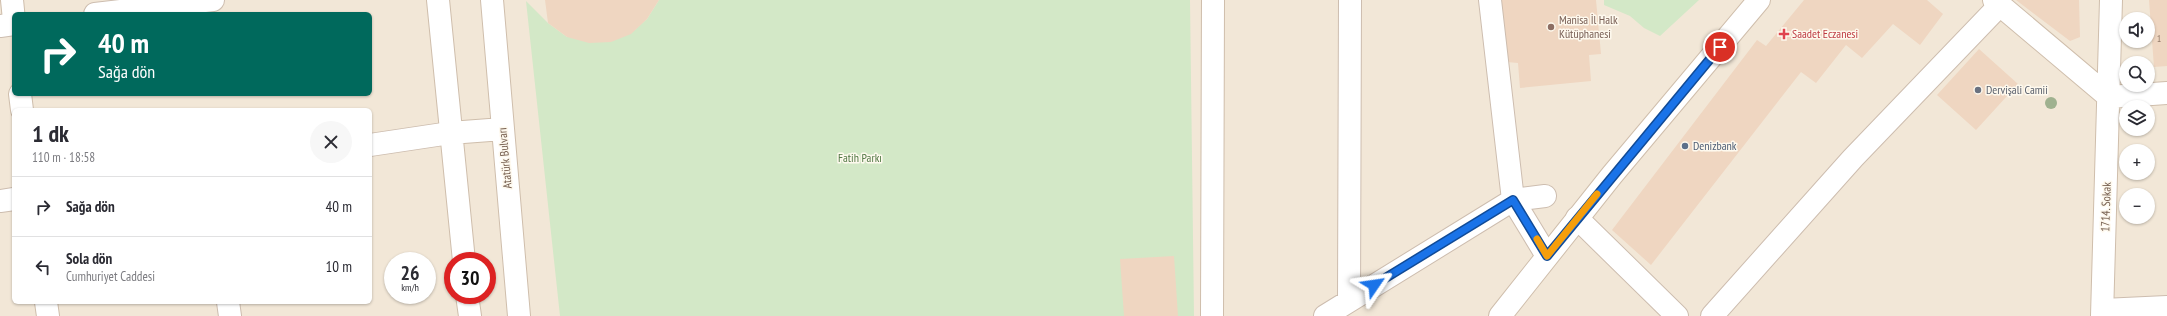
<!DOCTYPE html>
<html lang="tr">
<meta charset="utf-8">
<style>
:root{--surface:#fff;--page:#f7f7f7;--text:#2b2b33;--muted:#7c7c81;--line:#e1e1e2}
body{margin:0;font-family:"PT Sans Narrow",sans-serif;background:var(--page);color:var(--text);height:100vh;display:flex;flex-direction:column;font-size:15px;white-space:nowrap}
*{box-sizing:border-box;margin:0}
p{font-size:13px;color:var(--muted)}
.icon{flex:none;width:22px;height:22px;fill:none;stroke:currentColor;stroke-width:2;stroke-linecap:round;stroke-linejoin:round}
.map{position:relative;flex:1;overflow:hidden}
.details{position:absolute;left:12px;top:108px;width:360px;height:196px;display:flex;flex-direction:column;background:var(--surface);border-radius:6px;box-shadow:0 1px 3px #0004}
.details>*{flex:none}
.hud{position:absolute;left:12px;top:12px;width:360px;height:84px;border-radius:6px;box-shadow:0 1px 3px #0004;background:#00695c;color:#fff;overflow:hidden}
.buttons{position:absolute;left:2119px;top:12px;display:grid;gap:8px}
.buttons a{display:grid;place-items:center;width:36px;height:36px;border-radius:50%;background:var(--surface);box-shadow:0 1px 3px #0004;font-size:20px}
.speed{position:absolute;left:384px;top:252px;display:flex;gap:8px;font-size:20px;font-weight:700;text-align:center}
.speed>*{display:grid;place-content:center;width:52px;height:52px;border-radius:50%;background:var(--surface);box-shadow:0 1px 3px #0004;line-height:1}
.speed small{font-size:10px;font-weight:400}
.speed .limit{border:6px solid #d22;background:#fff;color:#111}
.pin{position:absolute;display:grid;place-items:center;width:34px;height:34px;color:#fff;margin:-17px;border:2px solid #fff;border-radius:50%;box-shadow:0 1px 4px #0007}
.me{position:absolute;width:44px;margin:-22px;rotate:58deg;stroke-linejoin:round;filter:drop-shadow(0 0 3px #0008)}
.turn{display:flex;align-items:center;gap:14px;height:84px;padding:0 20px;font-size:18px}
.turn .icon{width:52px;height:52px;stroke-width:2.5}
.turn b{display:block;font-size:28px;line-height:34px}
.round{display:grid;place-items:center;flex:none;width:42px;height:42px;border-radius:21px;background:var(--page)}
.head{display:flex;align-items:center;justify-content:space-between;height:68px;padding:0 20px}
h1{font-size:24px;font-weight:600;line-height:30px}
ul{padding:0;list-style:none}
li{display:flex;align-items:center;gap:12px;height:60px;padding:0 20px;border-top:1px solid var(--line)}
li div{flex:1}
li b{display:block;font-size:15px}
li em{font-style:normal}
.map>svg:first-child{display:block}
.residential{fill:#f2e7d7;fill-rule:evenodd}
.green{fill:#d3e8c7}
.building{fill:#efd6c1}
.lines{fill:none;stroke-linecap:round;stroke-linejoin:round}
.street-casing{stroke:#cdbdaf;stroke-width:24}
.secondary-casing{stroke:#cfbeac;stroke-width:24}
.street{stroke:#fff;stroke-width:22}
.secondary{stroke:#fff;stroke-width:22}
.tree{fill:#9fb18f}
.route-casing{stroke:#114b97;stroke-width:10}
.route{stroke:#1a73e8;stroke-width:7}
.slow{stroke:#f59e0b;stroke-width:7}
.education-dot{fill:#8d6e63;stroke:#fef9ee;stroke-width:1.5}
.health-dot{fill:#e0444e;stroke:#fef9ee;stroke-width:1.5}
.worship-dot{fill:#6b7280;stroke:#fef9ee;stroke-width:1.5}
.service-dot{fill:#5c6f8a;stroke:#fef9ee;stroke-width:1.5}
.labels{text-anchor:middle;stroke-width:3;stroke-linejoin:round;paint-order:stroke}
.number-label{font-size:10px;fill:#937b6a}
.education-label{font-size:12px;fill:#785e54;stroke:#fef9ee;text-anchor:start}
.health-label{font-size:12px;fill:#be3a42;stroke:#fef9ee;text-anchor:start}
.worship-label{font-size:12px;fill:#5b616d;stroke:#fef9ee;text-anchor:start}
.service-label{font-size:12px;fill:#4e5e75;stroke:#fef9ee;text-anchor:start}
.street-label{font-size:12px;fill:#745d4d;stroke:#fef9ee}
.park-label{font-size:12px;fill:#537946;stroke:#fef9ee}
</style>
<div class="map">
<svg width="2167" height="316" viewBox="0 0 2167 316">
<rect width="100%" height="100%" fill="#fbf5e8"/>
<path class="residential" d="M0,0h2167v316h-2167zM14,14h356v80h-356zM2126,19h22v22h-22zM2126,63h22v22h-22zM2126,107h22v22h-22zM14,110h356v192h-356zM2126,151h22v22h-22zM2126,195h22v22h-22zM393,261h34v34h-34zM453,261h34v34h-34z"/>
<path class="green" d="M659,0h531l4,316h-634l-34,-315 22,22 19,14 64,-4 16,-14z
M1604,0h95l-39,36 -16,-8 -14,-12 -26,-11z"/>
<path class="building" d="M545,0h114l-12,19 -16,15 -20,8 -22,1 -22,-6 -19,-14z
M1501,0h95l5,54 -12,1 2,26 -71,7 -2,-25 -11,-1z
M1804,0h123l16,14 -23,31 -27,-21 -31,34 -16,-13 -30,38 -15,-11 -150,193 -39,-35 145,-190 9,6z
M2016,0h63l1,37 -10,4z
M2149,0h18v66l-13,1z
M1979,49l39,35 -42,46 -39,-35z
M1174,256l4,60h-54l-4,-57z"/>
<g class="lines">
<defs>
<path id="street" d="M1490,0l23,200 34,56
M95,14l118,-14
M0,26l14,-2
M370,145l80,-12
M0,201l14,-2
M1577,218l100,98
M1349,301l1,-301
M228,302l2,14
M2103,310l64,-3
M1325,316l188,-116 32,-4
M1712,316l141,-158 147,-153"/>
<path id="secondary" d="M12,0l2,20
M438,0l26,261
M492,0l27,316
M1994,0l115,97
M20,94l2,16
M2109,97l58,-4
M450,133l53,-4
M467,295l3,21
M46,302l2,14
M1212,316l1,-316
M1500,316l112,-141 147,-175
M2102,316l9,-316"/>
</defs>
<use href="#street" class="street-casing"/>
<use href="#secondary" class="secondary-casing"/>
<use href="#street" class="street"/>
<use href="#secondary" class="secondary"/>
</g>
<circle class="tree" cx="2051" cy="103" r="6"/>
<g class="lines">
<defs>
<path id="route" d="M1374,285l139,-85 34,56 173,-209"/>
</defs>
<use href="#route" class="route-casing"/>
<use href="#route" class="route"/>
<path class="slow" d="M1537,239l10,17 50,-62"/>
</g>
<circle class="education-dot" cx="1551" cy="27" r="4"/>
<path class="health-dot" d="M1782 28h4v4h4v4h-4v4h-4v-4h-4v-4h4z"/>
<circle class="worship-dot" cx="1978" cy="90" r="4"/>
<circle class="service-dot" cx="1685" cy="146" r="4"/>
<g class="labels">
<g class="number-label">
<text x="2159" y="42">1</text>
</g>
<g class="education-label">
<text x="1559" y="24">Manisa İl Halk<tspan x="1559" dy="14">Kütüphanesi</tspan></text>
</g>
<g class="health-label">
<text x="1792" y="38">Saadet Eczanesi</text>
</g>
<g class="worship-label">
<text x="1986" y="94">Dervişali Camii</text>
</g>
<g class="service-label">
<text x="1693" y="150">Denizbank</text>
</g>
<g class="street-label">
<text transform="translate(505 158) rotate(-95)" y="4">Atatürk Bulvarı</text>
<text transform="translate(2106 207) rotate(-88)" y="4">1714. Sokak</text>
</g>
<g class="park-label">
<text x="860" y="162">Fatih Parkı</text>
</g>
</g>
</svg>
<div class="buttons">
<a><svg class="icon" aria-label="sound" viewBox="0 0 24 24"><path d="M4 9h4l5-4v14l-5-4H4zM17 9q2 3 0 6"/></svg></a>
<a><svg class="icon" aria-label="search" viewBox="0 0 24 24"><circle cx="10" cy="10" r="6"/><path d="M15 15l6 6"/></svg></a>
<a><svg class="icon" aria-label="layers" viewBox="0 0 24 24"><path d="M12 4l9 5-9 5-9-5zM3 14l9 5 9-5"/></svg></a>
<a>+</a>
<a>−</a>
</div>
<div class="speed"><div>26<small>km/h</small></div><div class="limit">30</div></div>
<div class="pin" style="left:1720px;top:47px;background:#d93025"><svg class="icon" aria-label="arrive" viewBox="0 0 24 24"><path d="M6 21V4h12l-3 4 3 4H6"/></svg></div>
<svg class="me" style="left:1374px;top:285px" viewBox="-20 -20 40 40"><path d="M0-17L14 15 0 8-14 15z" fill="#1a73e8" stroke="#fff" stroke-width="4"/></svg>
<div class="hud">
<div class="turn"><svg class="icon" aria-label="right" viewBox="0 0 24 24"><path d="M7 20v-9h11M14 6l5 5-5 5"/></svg><div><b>40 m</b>Sağa dön</div></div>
</div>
<section class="details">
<div class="head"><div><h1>1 dk</h1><p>110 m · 18:58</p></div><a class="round"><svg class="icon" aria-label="close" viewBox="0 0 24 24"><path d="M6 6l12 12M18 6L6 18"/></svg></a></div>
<ul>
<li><svg class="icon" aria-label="right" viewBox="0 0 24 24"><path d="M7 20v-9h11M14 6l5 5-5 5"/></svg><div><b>Sağa dön</b></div><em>40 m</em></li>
<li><svg class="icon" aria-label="left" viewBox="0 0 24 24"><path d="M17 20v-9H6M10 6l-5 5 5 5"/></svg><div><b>Sola dön</b><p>Cumhuriyet Caddesi</p></div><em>10 m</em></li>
</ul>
</section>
</div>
